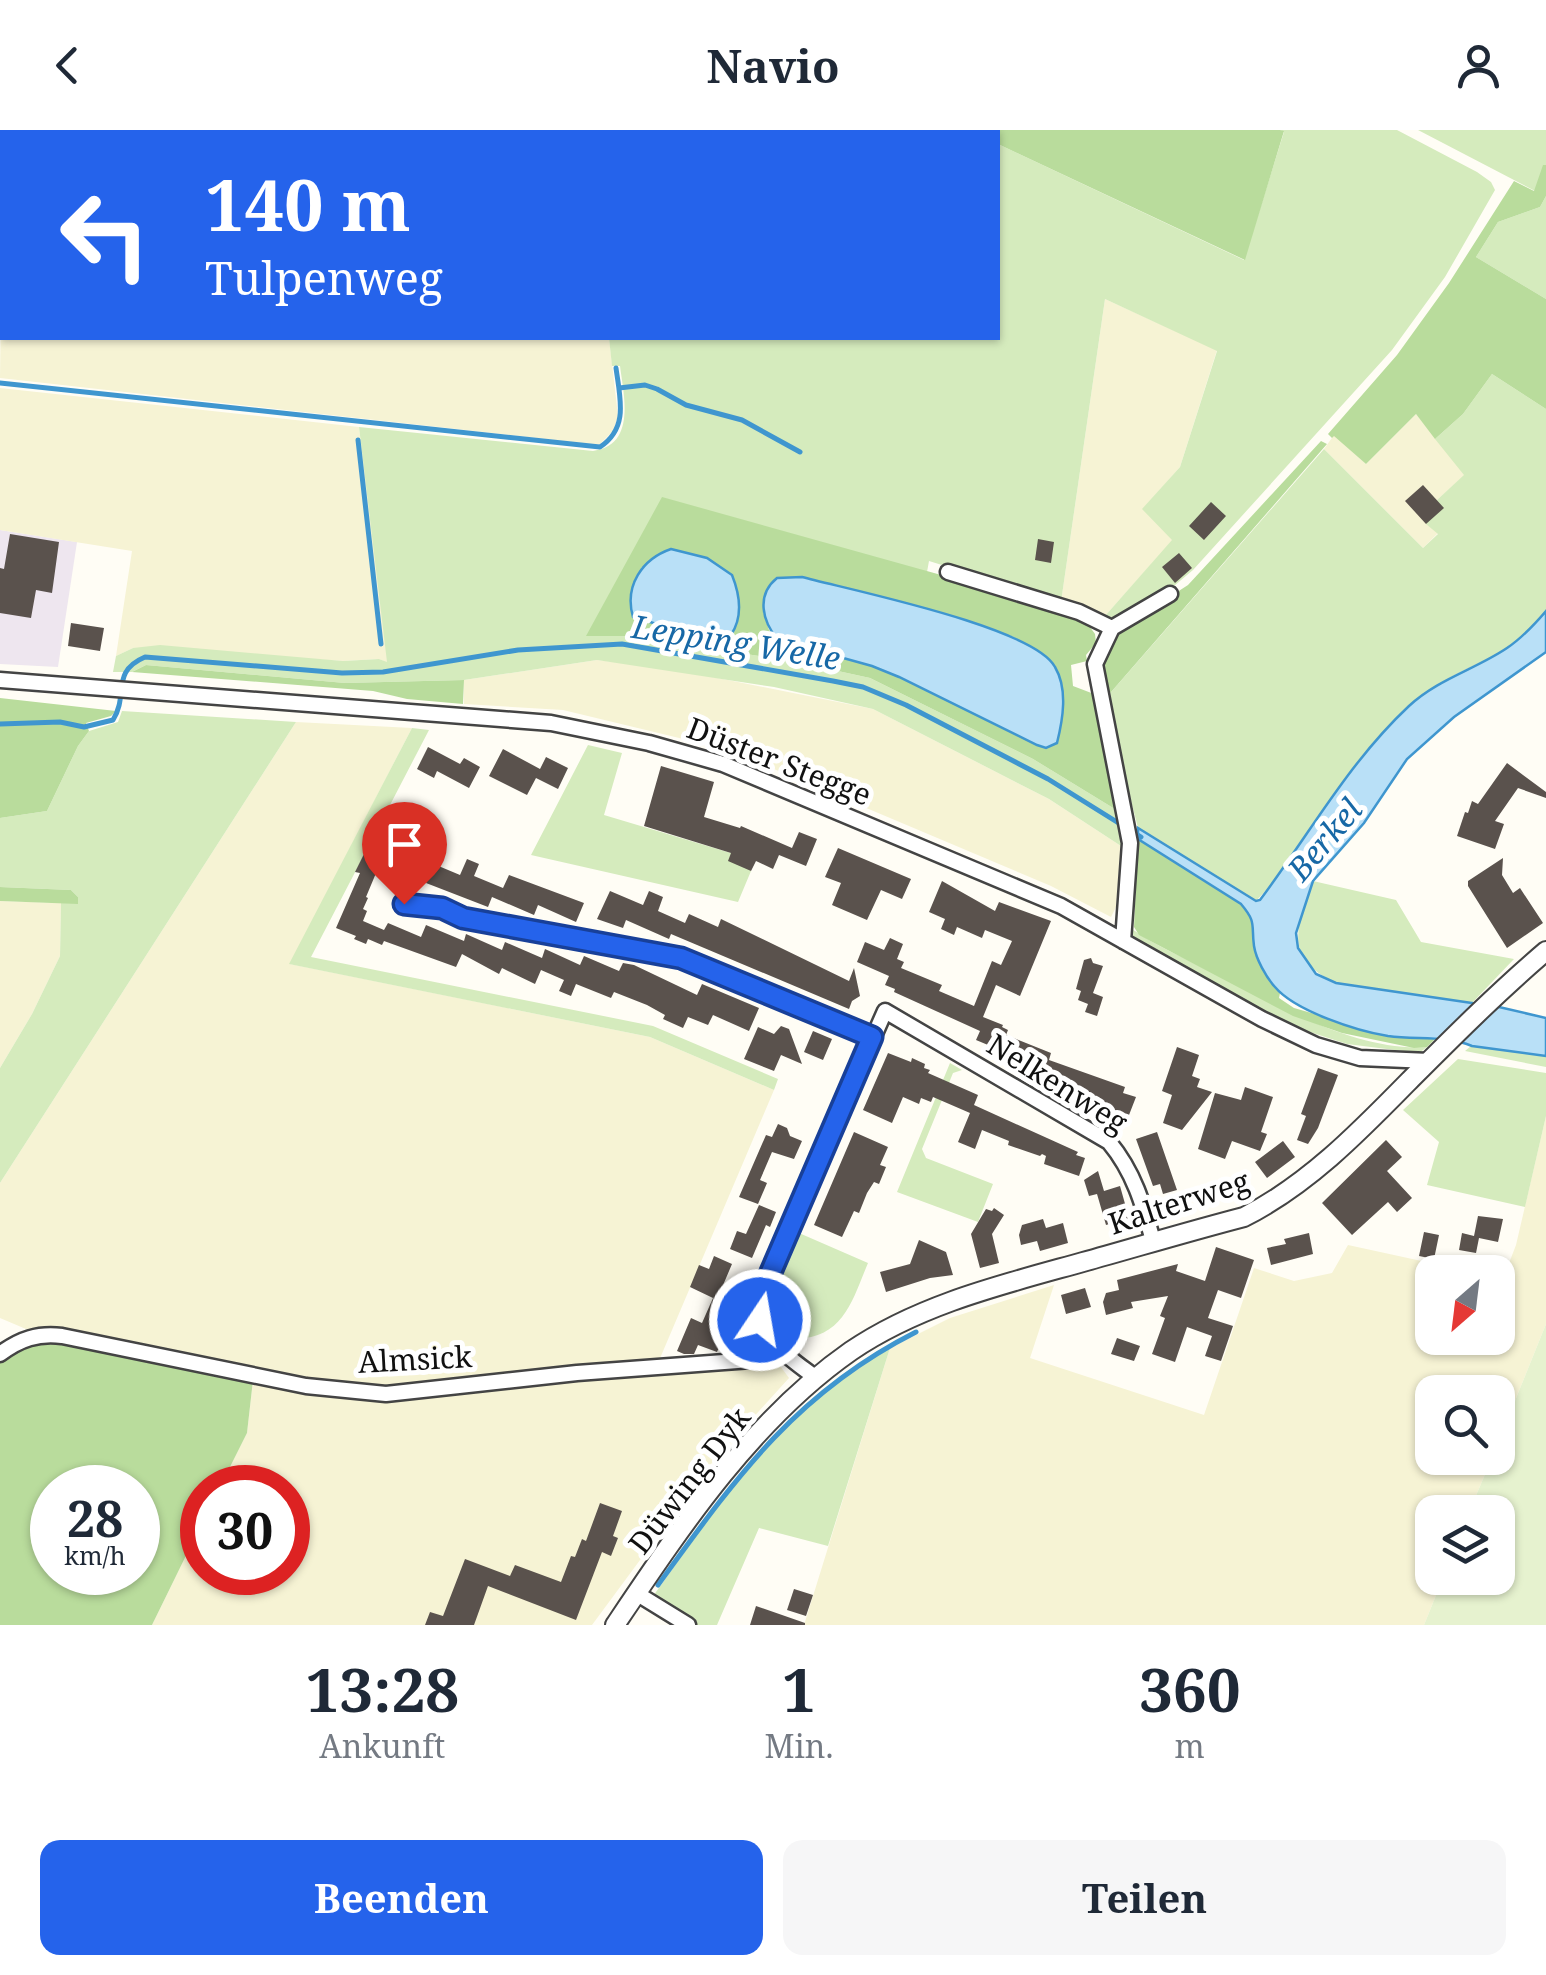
<!DOCTYPE html>
<html lang="de">
<meta charset="utf-8">
<style>
:root{--surface:#fff;--page:#f6f6f7;--text:#1f2937;--muted:#747a83;--accent:#2563eb}
body{margin:0;font-family:"Noto Serif",serif;background:var(--page);color:var(--text);height:100vh;display:flex;flex-direction:column;font-size:38px;white-space:nowrap}
*{box-sizing:border-box;margin:0}
p{font-size:32px;color:var(--muted)}
.icon{flex:none;width:55px;height:55px;fill:none;stroke:currentColor;stroke-width:2;stroke-linecap:round;stroke-linejoin:round}
.map{position:relative;height:1495px;overflow:hidden}
.sheet{display:flex;flex-direction:column;background:var(--surface);flex:1}
.sheet>*{flex:none}
.top-card{position:absolute;left:0px;top:0px;width:1000px;height:210px;box-shadow:0 2px 8px #0004;background:#2563eb;color:#fff;overflow:hidden}
.needle{width:65px;rotate:208deg}
.buttons{position:absolute;left:1415px;top:1125px;display:grid;gap:20px}
.buttons a{display:grid;place-items:center;width:100px;height:100px;border-radius:20px;background:var(--surface);box-shadow:0 2px 8px #0004;font-size:50px}
.speed{position:absolute;left:30px;top:1335px;display:flex;gap:20px;font-size:50px;font-weight:700;text-align:center}
.speed>*{display:grid;place-content:center;width:130px;height:130px;border-radius:50%;background:var(--surface);box-shadow:0 2px 8px #0004;line-height:1}
.speed small{font-size:25px;font-weight:400}
.speed .limit{border:15px solid #d22;background:#fff;color:#111}
.pin{position:absolute;display:grid;place-items:center;width:85px;height:85px;color:#fff;margin:-102px -42px;border-radius:50% 50% 50% 0;rotate:-45deg;box-shadow:0 0 10px #0007}
.pin .icon{rotate:45deg}
.me{position:absolute;width:110px;margin:-55px;rotate:12deg;stroke-linejoin:round;filter:drop-shadow(0 0 8px #0008)}
.turn{display:flex;align-items:center;gap:35px;height:210px;padding:0 40px;font-size:45px}
.turn .icon{width:130px;height:130px;stroke-width:2.5}
.turn b{display:block;font-size:70px;line-height:85px}
.eta{display:flex;justify-content:space-evenly;align-items:center;height:170px;text-align:center}
.eta b{font-size:60px;font-weight:700;line-height:70px}
.cta{display:flex;gap:20px;margin-top:auto;padding:20px 40px}
.cta a{flex:1;height:115px;border-radius:20px;background:var(--accent);color:#fff;font-size:40px;font-weight:700;line-height:115px;text-align:center}
.cta a+a{background:var(--page);color:var(--text)}
header{display:flex;justify-content:space-between;align-items:center;height:130px;padding:0 40px;background:var(--surface);font-size:45px;font-weight:700}
.map>svg:first-child{display:block}
.industrial{fill:#eee6ef}
.farmland{fill:#f6f3d4}
.green{fill:#d5ebbd}
.forest{fill:#b9dc9c;fill-rule:evenodd}
.pitch{fill:#e6f2cf}
.water{fill:#b9e0f7;stroke:#3f96cf;stroke-width:2.5}
.lines{fill:none;stroke-linecap:round;stroke-linejoin:round}
.stream{stroke:#3f96cf;stroke-width:5}
.building{fill:#5a524d}
.minor-casing{stroke:#444;stroke-width:19}
.tertiary-casing{stroke:#444;stroke-width:22}
.minor{stroke:#fff;stroke-width:14}
.tertiary{stroke:#fff;stroke-width:18}
.route-casing{stroke:#184099;stroke-width:25}
.route{stroke:#2563eb;stroke-width:18}
.labels{text-anchor:middle;stroke-width:10;stroke-linejoin:round;paint-order:stroke}
.street-label{font-size:30px;fill:#111;stroke:#fff}
.water-label{font-size:32px;font-style:italic;fill:#1768a6;stroke:#fff}
</style>
<header><svg class="icon" aria-label="back" viewBox="0 0 24 24"><path d="M15 5l-7 7 7 7"/></svg>Navio<svg class="icon" aria-label="person" viewBox="0 0 24 24"><circle cx="12" cy="8" r="4"/><path d="M4 21q1-7 8-7t8 7"/></svg></header>
<div class="map">
<svg width="1546" height="1495" viewBox="0 0 1546 1495">
<rect width="100%" height="100%" fill="#fffdf5"/>
<path class="industrial" d="M0,400l77,12 -19,125 -58,-3z"/>
<path class="farmland" d="M24,0h559v2h-560z
M2,92v116h607l9,78 -5,15 -14,14 -599,-67z
M1105,169l112,51 -37,117 -37,42 30,31 -68,76 -44,-14z
M0,258l359,39 29,236 -9,-4 -36,2 -210,-13 -17,8 16,-105 -132,-21z
M1416,284l49,61 -28,25 1,33 -15,15 -99,-99 10,-14 32,29z
M597,530l76,9 200,40 176,90 72,47 -5,61 -5,10 -60,-31 -322,-136 -166,-40 -99,-6v-24z
M296,592l116,6 -122,236 360,73 124,53 -116,273 -270,26 -32,-1 -323,-56 -33,-14v-135z
M0,771l61,2 -1,53 -28,58 -32,54z
M1546,986v208l-48,119v-51h-66v66h60l-23,54h-37v66h11l-19,47h-620l86,-277 60,-30 104,-33 -24,73 174,57 50,-147 40,13 38,-8 16,-28 124,27h-40v66h66v-60l5,1 13,-34z
M778,1233l11,15 -78,86 -119,161h-440l50,-102v49h86v-84l-68,-1 27,-54 6,-53 111,17 174,-17z"/>
<path class="green" d="M583,0h387l5,2h-392z
M1280,0h117l80,42 14,10 4,8 -50,87 -53,73 -199,220 -25,21 -50,29 -13,-4 67,-76 -30,-31 38,-42 37,-116 -112,-52 -44,303 -132,-41 -2,11 -264,-74 -76,138h41l164,25 78,17 163,81 90,55 -2,32 -72,-47 -176,-90 -99,-22 -177,-27 -133,20 -119,3 -199,-18 -14,7h-19l3,-16 17,-8 27,-3 183,16 36,-2 8,3 -28,-235 234,24c43,-6 31,-54 27,-85h-8l-3,-28h389v-194l246,116 40,-128z
M1418,0h128v35l-11,26z
M1546,66v103l-70,-42 22,-35 42,-15z
M1492,244l54,35v202c-12,14 -24,27 -39,37 -24,16 -52,23 -74,41 -68,55 -114,125 -162,196l-15,16 -118,-73 -33,-129 219,-250 99,99 15,-14 -12,-10 11,-24 27,-25 -29,-36 28,-25z
M122,581l174,11 -296,461v-115l32,-54 28,-58 1,-53h17v-6l-7,-7 -71,-3v-69l47,-7 31,-65 11,-15 29,-9z
M412,598l17,2 -118,227 342,69 125,53 -4,11 -124,-53 -361,-73z
M588,615l34,8 -18,62 127,38 20,18 -13,31 -207,-47z
M1313,751l83,19 25,42 93,17 -43,45 -135,-21c-54,-26 -39,-55 -23,-102z
M1129,797c25,18 55,31 82,45 61,31 144,80 216,75l-8,6 -72,-9 -65,-21 -146,-81z
M1471,916l75,10v11l-81,-16z
M1458,929l88,14v43l-21,91 -98,-22 12,-43 -36,-32z
M950,933l12,7 -9,3 -31,76 4,9 67,26 -15,38 -81,-30z
M799,1103l69,30c-16,38 -24,74 -72,76l-19,-12 -7,-22z
M890,1218l-62,198 -69,-18 -42,97h-23l-43,-26c55,-76 110,-161 187,-218 16,-12 35,-22 52,-33z"/>
<path class="forest" d="M970,0h310l4,1 -39,129 -247,-116v-12z
M1543,35h3v31l-6,11 -42,15 -22,35 70,42v110l-54,-35 -29,40 -28,25 -19,-25 -50,50 -32,-28 -2,2 -4,-4 69,-79 52,-72 65,-102 20,10z
M1321,311l6,3 -222,255 -6,-38 18,-30 71,-46z
M662,367l315,88 107,34 11,15 1,9 -10,12 1,6 -16,4 2,21 21,8 29,120 -90,-55 -163,-81 -78,-17 -164,-25h-42zM662,422l69,83 -54,-5 -36,-62zM778,448h24l195,53 17,6 40,27c10,27 10,51 3,79l-20,2 -105,-54 -60,-25 -87,-22 -16,-14 -5,-15 -1,-9 8,-23z
M146,535l199,18 119,-3 -1,24 -56,-5 -34,-8 -241,-19z
M0,568l116,13 -5,5 -25,7 3,8 -11,15 -31,65 -47,7z
M1138,709l103,65c18,21 8,23 14,46 4,15 14,32 25,43l-1,5 15,10 94,27 49,2 -10,10 -13,1 -72,-15 -49,-17 -154,-81 -5,-8z
M0,757l71,3 7,7v7l-78,-3z
M46,1208l207,42 -6,53 -27,54 -18,1v35l-50,102h-152v-266l15,-12zM52,1358h86v84h-86z"/>
<path class="pitch" d="M1546,1194v301h-122l19,-47h55v-66h-29l23,-54h6v-15z"/>
<path class="water" d="M671,419l36,9 25,17c8,20 11,42 -1,60l-54,-5 -44,-13c-9,-31 9,-58 38,-68z
M802,447c48,13 232,50 253,90 13,22 8,52 2,76l-11,5 -9,-3 -138,-68 -27,-11 -94,-26c-16,-19 -22,-45 -1,-62z
M1546,481v41l-92,65 -47,42 -43,64 -51,58 -17,52 2,15 18,26 20,9 163,24 47,11v38l-74,-10c-27,-11 -54,-6 -84,-10 -31,-5 -93,-25 -113,-49 -9,-10 -19,-28 -21,-41 -3,-22 3,-23 -13,-42l-103,-65v-11l118,73 4,-1c49,-65 88,-137 149,-194 29,-27 67,-37 98,-58 15,-10 27,-23 39,-37z"/>
<g class="lines">
<path class="stream" d="M0,253l600,64c29,-19 20,-49 16,-79
M619,258l26,-3 12,4 29,16 56,15 58,32
M358,310l23,204
M0,594l60,-2 24,5 29,-7c16,-25 -3,-48 32,-63l197,16 41,-1 135,-22 104,-6 211,37 30,6 43,18 142,74 93,58
M658,1455c77,-106 137,-192 258,-253"/>
</g>
<path class="building" d="M1423,355l21,23 -18,16 -21,-23z
M1211,372l15,14 -22,24 -15,-14z
M10,404l49,8 -7,51 -16,-3 -5,28 -31,-5v-45l4,1z
M1038,409l16,3 -3,21 -16,-3z
M1179,423l13,15 -17,15 -13,-16z
M71,493l33,5 -4,23 -32,-5z
M428,617l32,17 4,-6 16,9 -11,21 -32,-17 -3,7 -17,-9z
M503,619l37,20 6,-12 22,11 -10,21 -22,-11 -9,17 -38,-19z
M1507,633l39,29v6l-28,-10 -23,33 9,3 -9,25 -38,-13 8,-24 3,1 4,-12 6,3z
M661,636l53,16 -10,35 36,11 1,-2 51,22 7,-16 18,7 -11,27 -27,-11 -6,14 -17,-8 -5,10 -23,-10 3,-8 -87,-27z
M380,710l21,9 -10,22 -12,-5 -13,31 2,1 -5,11 4,2 -4,10 21,9 4,-7 33,14 5,-12 38,16 2,-7 36,16 3,-8 37,16 3,-9 35,16 4,-9 35,15 4,-8 11,2 63,30 5,-11 57,24 -10,23 -36,-16 -5,10 -20,-8 -5,11 -20,-9 2,-4 -18,-10 -33,-13 -3,6 -35,-14 -5,12 -12,-5 5,-11 -23,-10 -6,14 -33,-16 -3,6 -37,-20 -6,13 -72,-26 -2,4 -14,-6 -2,5 -12,-5 2,-3 -20,-8 24,-55 -5,-1 9,-18 8,4z
M422,718l11,4 -4,10 31,13 7,-16 12,5 -5,12 29,12 6,-13 75,28 -8,19 -38,-17 -4,10 -42,-18 -4,10 -62,-24 2,-5 -10,-4 4,-8 -6,-2z
M838,718l73,31 -9,20 -21,-9 -14,30 -35,-15 9,-22 -16,-6z
M1503,728l-1,17 11,18 7,-5 23,35 -36,25 -39,-62v-5z
M942,751l53,30 4,-9 52,19 -31,75 -24,-11 -13,32 20,8 -1,2 6,3 -2,5 45,18 -2,7 76,27 -2,6 13,4 -7,18 -47,-14 -13,-7 2,-5 -46,-18 2,-4 -29,-12 2,-5 -24,-10 4,-9 -86,-39 1,-3 -10,-4 4,-9 -32,-14 8,-20 19,8 6,-12 13,6 -6,15 7,3 -3,6 41,17 -3,6 35,15 18,-45 9,4 11,-24 -27,-11 -3,8 -25,-11 -3,8 -13,-6 4,-10 -16,-7z
M610,761l33,14 6,-14 14,6 -5,14 27,12 4,-9 29,13 3,-8 128,62 5,-13 6,28 -8,5 -3,8 -178,-75 -2,5 -43,-19 -3,8 -26,-9z
M1091,828l2,5 10,3 -10,27 10,4 -6,19 -12,-4 3,-8 -10,-4 3,-9 -5,-2 8,-29z
M781,896l8,3 13,35 -21,-9 -7,16 -30,-12 14,-32 16,7z
M813,901l19,8 -9,21 -19,-8z
M1177,917l22,8 -7,21 8,3 -3,8 15,5 -30,38 -19,-7 9,-28 -10,-4z
M888,923l23,9 1,-4 13,6 -1,4 6,2 -2,3 50,22 -4,10 104,47 -2,3 9,3 -6,18 -35,-12 2,-8 -4,-2 -2,2 -32,-11 1,-4 -27,-11 -7,19 -17,-7 12,-29 -37,-16 -2,5 -10,-4 -2,6 -16,-7 -11,26 -29,-13z
M1318,938l20,7 -20,53 -10,16 -11,-4 9,-24 -5,-2z
M1245,957l28,10 -12,35 6,2 -7,17 -28,-10 -7,18 -27,-10 17,-56 26,7z
M778,994l9,4 3,8 12,5 -8,18 -22,-7 -12,28 7,3 -9,21 -19,-7 27,-62 6,2z
M854,1002l34,15 -8,18 6,2 -7,17 -5,-2 -7,11 -8,20 -5,-2 -12,26 -28,-12z
M1157,1002l20,58 -14,4 -3,-10 -7,2 -17,-47z
M1386,1010l16,17 -15,14 25,27 -15,14 -9,-10 -36,33 -30,-32z
M1283,1011l12,16 -28,21 -12,-16z
M1098,1041l6,20 16,-5 9,32 -23,7 -9,-31 -8,2 -5,-16z
M759,1075l17,7 -6,15 -4,-2 -14,33 -22,-9 7,-18 9,3z
M994,1078l10,7 -12,19 7,29 -19,5 -9,-34 15,-25 6,2z
M1478,1086l25,3 -5,23 -19,-4 -3,15 -17,-3 3,-17 12,3z
M1043,1089l3,9 17,-5 5,20 -28,8 -3,-10 -16,4 -2,-10 3,-10z
M1424,1102l15,3 -5,24 -15,-3z
M1309,1103l4,21 -42,11 -4,-17 19,-4 -2,-5z
M919,1110l27,12 7,23 -23,3 -44,14 -6,-20 30,-8z
M1216,1117l38,13 -13,38 -23,-8 -10,28 25,8 -12,35 -16,-5 7,-20 -25,-9 -12,35 -23,-8 13,-36 -5,-2 8,-20 -37,6 2,6 -27,7 -3,-13 3,-9 13,-3 -2,-10 61,-16 -2,7 29,10z
M714,1126l18,8 -14,33 19,8 -20,47 -19,-7 -4,9h-10l-7,-3 14,-33 11,5 11,-25 -23,-11 9,-22 10,4z
M1085,1158l6,19 -25,7 -5,-19z
M1117,1208l23,8 -6,15 -23,-7z
M600,1373l22,8 -9,25 5,2 -7,18 -9,-4 -26,68 -88,-34 -14,39h-49l5,-13 13,4 22,-57 45,17 5,-11 46,17 10,-26 4,1 7,-18 4,2z
M794,1459l19,6 -7,21 -19,-6z
M756,1476l49,17v2h-55z"/>
<g class="lines">
<defs>
<path id="minor" d="M17,2v-2
M0,75l2,-11
M948,442l131,40 33,16
M0,550l551,43 98,20 74,21 338,142 201,113 54,26 44,13 69,3
M404,773l37,6 22,9 218,40 191,79
M1123,811l7,-98 -35,-179 17,-36 58,-34
M0,1224c20,-15 38,-21 62,-18l244,50 80,8 191,-21 174,-13 30,-10
M816,1248c-30,-23 -54,-36 -59,-76l128,-291 224,131c25,30 34,62 44,99
M636,1463l52,32"/>
<path id="tertiary" d="M615,1495c66,-98 137,-205 236,-274 69,-47 153,-67 232,-89 54,-15 107,-31 161,-45 65,-33 116,-86 167,-138 44,-44 88,-88 135,-128"/>
</defs>
<use href="#minor" class="minor-casing"/>
<use href="#tertiary" class="tertiary-casing"/>
<use href="#minor" class="minor"/>
<use href="#tertiary" class="tertiary"/>
</g>
<g class="lines">
<defs>
<path id="route" d="M404,774l38,4 21,10 218,40 191,79 -114,265 2,18"/>
</defs>
<use href="#route" class="route-casing"/>
<use href="#route" class="route"/>
</g>
<g class="labels">
<g class="street-label">
<text transform="translate(779 632) rotate(21)" y="10">Düster Stegge</text>
<text transform="translate(1057 954) rotate(32)" y="10">Nelkenweg</text>
<text transform="translate(1179 1073) rotate(-18)" y="10">Kalterweg</text>
<text transform="translate(415 1230) rotate(-3)" y="10">Almsick</text>
<text transform="translate(690 1351) rotate(-52)" y="10">Düwing Dyk</text>
</g>
<g class="water-label">
<text transform="translate(736 513) rotate(9)" y="11">Lepping Welle</text>
<text transform="translate(1325 710) rotate(-50)" y="11">Berkel</text>
</g>
</g>
</svg>
<div class="buttons">
<a><svg class="needle" viewBox="-14 -14 28 28"><path d="M0-13l5 13h-10z" fill="#e53935"/><path d="M0 13l5-13h-10z" fill="#747a83"/></svg></a>
<a><svg class="icon" aria-label="search" viewBox="0 0 24 24"><circle cx="10" cy="10" r="6"/><path d="M15 15l6 6"/></svg></a>
<a><svg class="icon" aria-label="layers" viewBox="0 0 24 24"><path d="M12 4l9 5-9 5-9-5zM3 14l9 5 9-5"/></svg></a>
</div>
<div class="speed"><div>28<small>km/h</small></div><div class="limit">30</div></div>
<div class="pin" style="left:404px;top:774px;background:#d93025"><svg class="icon" aria-label="arrive" viewBox="0 0 24 24"><path d="M6 21V4h12l-3 4 3 4H6"/></svg></div>
<svg class="me" style="left:760px;top:1190px" viewBox="-20 -20 40 40"><circle r="17" fill="#2563eb" stroke="#fff" stroke-width="3"/><path d="M0-11L8 9 0 5-8 9z" fill="#fff"/></svg>
<div class="top-card">
<div class="turn"><svg class="icon" aria-label="left" viewBox="0 0 24 24"><path d="M17 20v-9H6M10 6l-5 5 5 5"/></svg><div><b>140 m</b>Tulpenweg</div></div>
</div>
</div>
<section class="sheet">
<div class="eta">
<div><b>13:28</b><p>Ankunft</p></div>
<div><b>1</b><p>Min.</p></div>
<div><b>360</b><p>m</p></div>
</div>
<div class="cta"><a>Beenden</a><a>Teilen</a></div>
</section>
